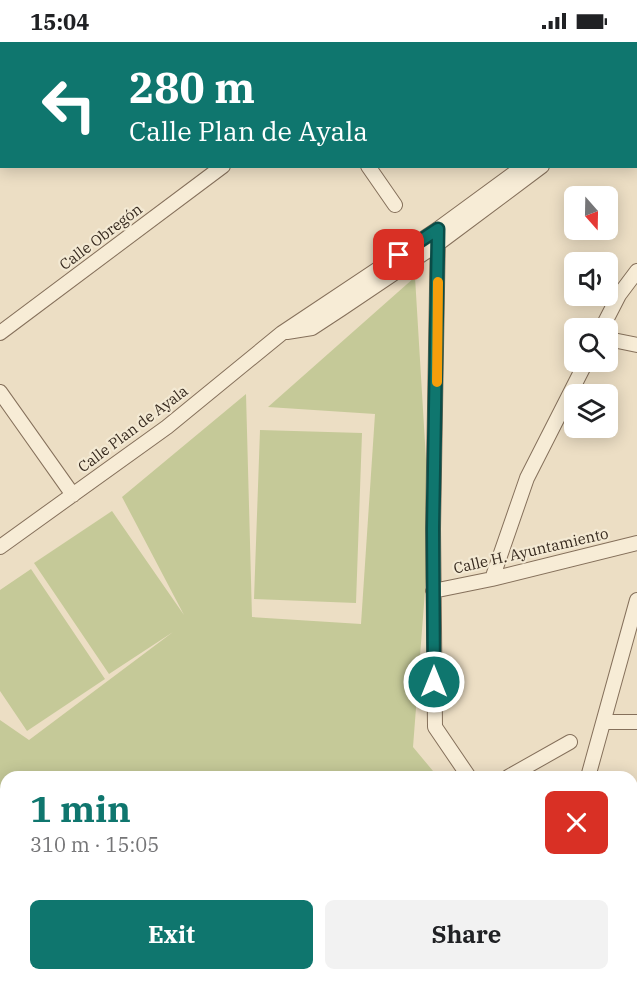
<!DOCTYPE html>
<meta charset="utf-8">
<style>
:root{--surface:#fff;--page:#f2f2f2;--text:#202124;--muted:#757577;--accent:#0f766e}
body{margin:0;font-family:"IBM Plex Serif",serif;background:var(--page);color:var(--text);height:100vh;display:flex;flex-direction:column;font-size:22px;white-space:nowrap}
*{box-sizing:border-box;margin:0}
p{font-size:20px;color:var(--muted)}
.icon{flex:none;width:33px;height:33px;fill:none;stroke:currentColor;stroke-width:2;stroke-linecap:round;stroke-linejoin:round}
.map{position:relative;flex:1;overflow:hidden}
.drawer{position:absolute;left:0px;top:729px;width:638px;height:210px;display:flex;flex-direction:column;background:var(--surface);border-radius:18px 18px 0 0;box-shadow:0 3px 15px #0003}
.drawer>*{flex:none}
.top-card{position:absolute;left:0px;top:0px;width:638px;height:126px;box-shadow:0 3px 15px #0003;background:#0f766e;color:#fff;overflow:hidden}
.needle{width:39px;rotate:160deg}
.buttons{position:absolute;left:564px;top:144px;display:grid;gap:12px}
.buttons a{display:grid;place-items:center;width:54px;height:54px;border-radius:9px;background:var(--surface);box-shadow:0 3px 15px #0003;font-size:30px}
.pin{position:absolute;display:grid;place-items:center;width:51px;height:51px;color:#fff;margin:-26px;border-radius:12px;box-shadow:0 3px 9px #0006}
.me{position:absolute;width:66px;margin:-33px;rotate:0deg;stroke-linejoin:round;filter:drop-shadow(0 0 4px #0008)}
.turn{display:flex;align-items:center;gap:21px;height:126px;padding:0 30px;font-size:27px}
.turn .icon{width:78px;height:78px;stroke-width:2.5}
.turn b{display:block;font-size:42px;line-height:51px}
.round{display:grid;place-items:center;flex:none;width:63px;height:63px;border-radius:9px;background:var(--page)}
.headline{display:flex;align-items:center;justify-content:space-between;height:102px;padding:0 30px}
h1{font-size:36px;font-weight:700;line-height:45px;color:var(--accent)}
.action{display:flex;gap:12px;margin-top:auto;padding:12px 30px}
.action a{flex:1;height:69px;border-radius:9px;background:var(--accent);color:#fff;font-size:24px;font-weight:700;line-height:69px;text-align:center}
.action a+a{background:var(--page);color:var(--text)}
.status{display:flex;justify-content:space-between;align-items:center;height:42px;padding:0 30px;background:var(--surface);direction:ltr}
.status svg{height:16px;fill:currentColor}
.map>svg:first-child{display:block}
.green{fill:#c5c998}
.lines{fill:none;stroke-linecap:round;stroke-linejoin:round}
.minor-casing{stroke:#85705b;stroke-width:16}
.minor{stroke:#f7ecd6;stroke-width:14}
.route-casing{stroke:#0a4d48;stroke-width:15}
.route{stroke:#0f766e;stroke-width:10}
.slow{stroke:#f59e0b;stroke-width:10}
.labels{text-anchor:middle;stroke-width:4.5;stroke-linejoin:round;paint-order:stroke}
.street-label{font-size:15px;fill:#36291e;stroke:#f3e9d3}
</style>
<div class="status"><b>15:04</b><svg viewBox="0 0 49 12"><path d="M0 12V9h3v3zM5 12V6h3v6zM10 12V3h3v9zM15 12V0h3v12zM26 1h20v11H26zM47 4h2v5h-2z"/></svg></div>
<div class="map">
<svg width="637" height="939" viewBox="0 0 637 939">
<rect width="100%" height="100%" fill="#ecdec4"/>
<path class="green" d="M415,235l15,249 -17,221 25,30h-432v72l-6,3v-132l29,20 144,-108 -64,42 -75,-111 78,-52 72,104 -62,-118 124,-103 6,223 109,7 14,-210 -107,-7z
M260,388l102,3 -6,170 -102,-4z
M31,527l74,110 -78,52 -27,-40v-101z"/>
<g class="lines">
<defs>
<path id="minor" d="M283,0l1,2
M636,0l1,2
M49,2l1,-2
M94,2l2,-2
M460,2l2,-2
M0,37l2,-1
M636,41l1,-1
M636,55l1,-1
M0,76l2,-1
M368,124l27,39
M438,187l-5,300 2,198 34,50
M602,286l17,-33 18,-24
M287,290l25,-4 29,-19 98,-66 103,-77
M0,291l223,-167
M608,297l29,6
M0,350l73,103
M0,505l167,-120 115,-94 156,-104 86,-63
M492,537l35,-101 59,-116
M433,549l59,-12 145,-36
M604,680h33
M508,735l62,-35
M588,735l49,-177
M632,795l5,-1
M0,861l6,-3
M0,930l11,9
M252,933l4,6
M375,933l3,6
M471,933l4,6
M106,939l14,-6
M527,939l2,-6"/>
</defs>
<use href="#minor" class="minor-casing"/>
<use href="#minor" class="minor"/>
</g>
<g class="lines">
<defs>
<path id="route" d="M399,213l39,-26 -5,300 1,153"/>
</defs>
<use href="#route" class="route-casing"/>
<use href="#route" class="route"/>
<path class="slow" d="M437,340l1,-100"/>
</g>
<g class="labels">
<g class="street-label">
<text transform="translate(101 195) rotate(-37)" y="5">Calle Obregón</text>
<text transform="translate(133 387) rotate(-37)" y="5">Calle Plan de Ayala</text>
<text transform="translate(531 509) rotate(-13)" y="5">Calle H. Ayuntamiento</text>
</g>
</g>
</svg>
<div class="buttons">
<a><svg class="needle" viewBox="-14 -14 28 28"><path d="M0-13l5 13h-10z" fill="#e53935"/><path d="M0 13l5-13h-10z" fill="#757577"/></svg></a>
<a><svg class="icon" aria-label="sound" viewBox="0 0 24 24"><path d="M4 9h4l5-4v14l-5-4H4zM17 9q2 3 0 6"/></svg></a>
<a><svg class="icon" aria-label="search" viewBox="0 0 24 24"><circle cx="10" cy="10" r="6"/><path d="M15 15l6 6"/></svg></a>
<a><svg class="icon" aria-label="layers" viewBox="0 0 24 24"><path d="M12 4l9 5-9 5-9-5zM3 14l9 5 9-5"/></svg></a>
</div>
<div class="pin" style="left:399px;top:213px;background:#d93025"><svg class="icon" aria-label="arrive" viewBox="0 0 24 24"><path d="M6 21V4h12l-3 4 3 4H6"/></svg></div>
<svg class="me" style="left:434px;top:640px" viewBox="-20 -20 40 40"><circle r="17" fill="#0f766e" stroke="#fff" stroke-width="3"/><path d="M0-11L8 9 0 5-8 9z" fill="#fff"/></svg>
<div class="top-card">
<div class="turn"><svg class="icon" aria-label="left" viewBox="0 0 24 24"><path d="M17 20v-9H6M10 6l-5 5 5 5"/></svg><div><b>280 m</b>Calle Plan de Ayala</div></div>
</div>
<section class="drawer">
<div class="headline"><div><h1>1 min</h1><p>310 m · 15:05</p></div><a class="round" style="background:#d93025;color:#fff"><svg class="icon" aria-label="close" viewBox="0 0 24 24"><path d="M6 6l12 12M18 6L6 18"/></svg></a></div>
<div class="action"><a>Exit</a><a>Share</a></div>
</section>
</div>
